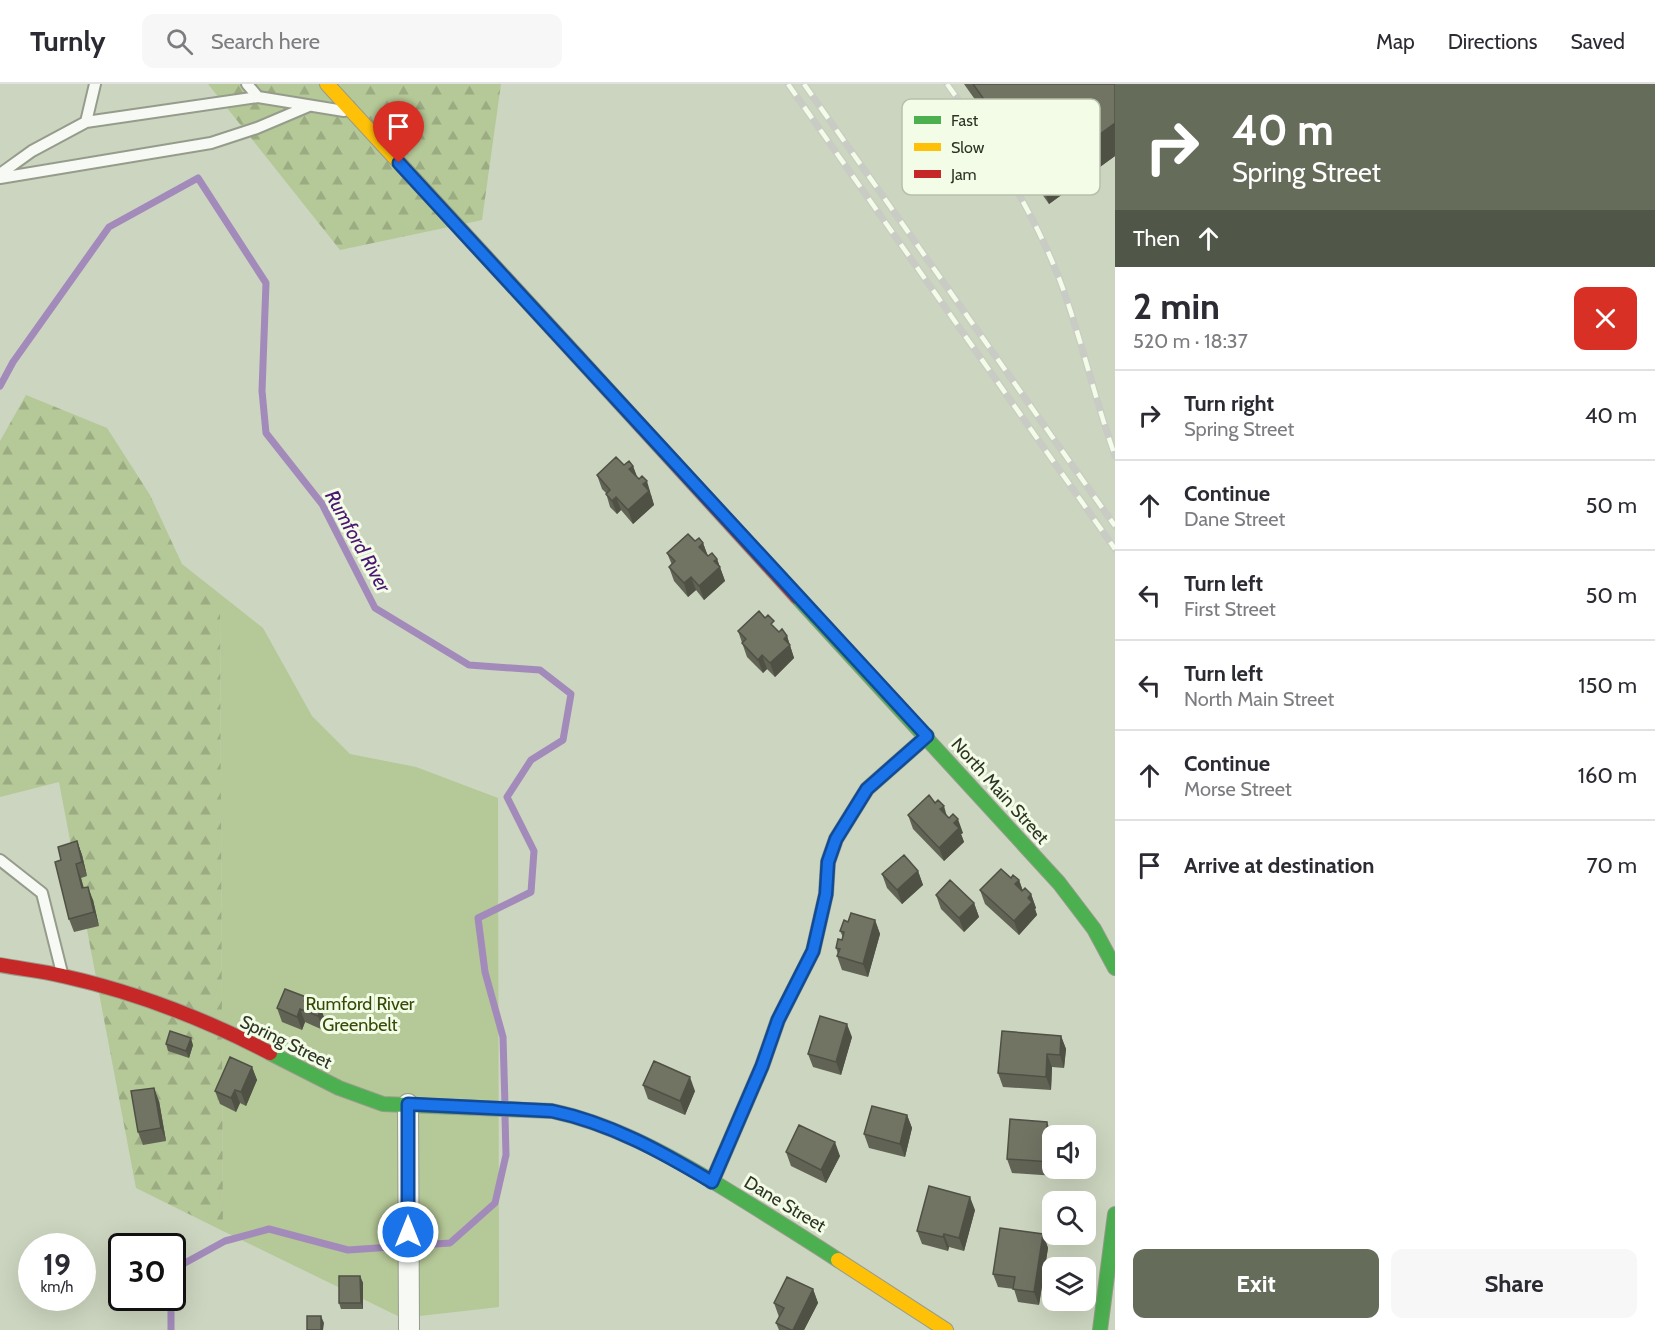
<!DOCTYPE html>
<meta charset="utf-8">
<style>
:root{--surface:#fff;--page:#f7f7f7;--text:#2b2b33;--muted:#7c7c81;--line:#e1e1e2;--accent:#656c5a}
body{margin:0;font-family:Cabin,sans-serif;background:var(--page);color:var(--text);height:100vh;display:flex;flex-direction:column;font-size:22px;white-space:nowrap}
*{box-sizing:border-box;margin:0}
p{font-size:20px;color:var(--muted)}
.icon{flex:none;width:33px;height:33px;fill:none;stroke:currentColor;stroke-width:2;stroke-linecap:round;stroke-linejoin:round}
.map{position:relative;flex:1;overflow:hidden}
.sheet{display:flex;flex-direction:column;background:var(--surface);width:540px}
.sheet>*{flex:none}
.guide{background:#656c5a;color:#fff;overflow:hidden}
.fabs{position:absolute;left:1042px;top:1041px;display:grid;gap:12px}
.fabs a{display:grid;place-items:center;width:54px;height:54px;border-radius:12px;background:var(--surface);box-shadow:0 6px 24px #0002;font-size:30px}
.speed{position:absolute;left:18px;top:1149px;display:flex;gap:12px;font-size:30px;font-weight:700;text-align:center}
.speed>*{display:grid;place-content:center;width:78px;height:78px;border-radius:50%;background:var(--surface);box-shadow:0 6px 24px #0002;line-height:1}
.speed small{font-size:15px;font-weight:400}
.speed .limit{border:3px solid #111;border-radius:9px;background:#fff;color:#111}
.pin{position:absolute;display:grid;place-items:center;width:51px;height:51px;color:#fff;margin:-62px -26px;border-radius:50% 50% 50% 0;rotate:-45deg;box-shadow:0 0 6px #0007}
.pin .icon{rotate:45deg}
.me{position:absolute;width:66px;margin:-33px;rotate:0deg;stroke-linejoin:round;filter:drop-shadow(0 0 4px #0008)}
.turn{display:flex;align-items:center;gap:21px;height:126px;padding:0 18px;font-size:27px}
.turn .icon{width:78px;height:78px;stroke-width:2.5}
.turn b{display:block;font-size:42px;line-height:51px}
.then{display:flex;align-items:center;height:57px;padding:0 18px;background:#0003;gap:12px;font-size:22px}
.round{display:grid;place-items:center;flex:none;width:63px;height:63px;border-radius:12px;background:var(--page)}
.overview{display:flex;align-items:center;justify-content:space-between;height:102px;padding:0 18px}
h1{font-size:36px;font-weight:800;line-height:45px}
.button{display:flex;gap:12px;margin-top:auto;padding:12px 18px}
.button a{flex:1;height:69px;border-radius:12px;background:var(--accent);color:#fff;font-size:24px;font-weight:800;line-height:69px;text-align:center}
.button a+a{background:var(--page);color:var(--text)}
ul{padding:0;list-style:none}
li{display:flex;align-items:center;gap:18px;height:90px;padding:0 18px;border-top:2px solid var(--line)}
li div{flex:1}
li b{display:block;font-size:22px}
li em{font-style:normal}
header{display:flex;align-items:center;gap:36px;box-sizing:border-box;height:84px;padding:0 30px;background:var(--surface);border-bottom:2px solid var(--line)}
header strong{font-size:28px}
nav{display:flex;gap:33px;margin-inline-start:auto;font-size:21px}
.search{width:420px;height:54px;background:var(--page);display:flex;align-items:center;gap:15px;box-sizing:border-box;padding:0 21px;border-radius:12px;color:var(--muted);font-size:22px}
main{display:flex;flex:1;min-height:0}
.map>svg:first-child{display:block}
.green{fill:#b5c897}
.forest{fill:url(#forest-firs)}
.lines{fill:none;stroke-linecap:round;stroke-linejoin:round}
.stream{stroke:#a28aba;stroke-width:7}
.lane-casing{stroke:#969c8b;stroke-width:14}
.street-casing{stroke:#969c8b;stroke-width:22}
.fast-casing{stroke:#969c8b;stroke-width:16}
.slow-casing{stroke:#969c8b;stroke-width:16}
.jam-casing{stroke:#969c8b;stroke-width:16}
.lane{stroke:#f7f9f5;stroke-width:10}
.street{stroke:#f7f9f5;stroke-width:20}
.fast{stroke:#4caf50;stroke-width:14}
.slow{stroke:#ffc107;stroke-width:14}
.jam{stroke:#c62828;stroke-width:14}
.rail-casing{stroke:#c9cbc5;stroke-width:7}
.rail{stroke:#f3fce7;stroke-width:4.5;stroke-dasharray:14;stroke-linecap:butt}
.wall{fill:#616455}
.shaded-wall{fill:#4f5145}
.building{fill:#717463;stroke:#4f5145;stroke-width:1.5}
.route-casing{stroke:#114b97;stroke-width:15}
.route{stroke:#1a73e8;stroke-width:10}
.labels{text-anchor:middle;stroke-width:6;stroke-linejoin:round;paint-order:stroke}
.street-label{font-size:18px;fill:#2e3424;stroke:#f3fce7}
.park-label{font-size:18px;fill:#364906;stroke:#f3fce7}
.water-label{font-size:20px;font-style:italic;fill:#4b1574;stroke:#f3fce7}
.key{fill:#f3fce7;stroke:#b8c0ac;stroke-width:1.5}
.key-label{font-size:16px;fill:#2e3424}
</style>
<header>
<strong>Turnly</strong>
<div class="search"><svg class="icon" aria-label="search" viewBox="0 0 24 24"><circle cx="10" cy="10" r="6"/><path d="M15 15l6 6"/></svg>Search here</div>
<nav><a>Map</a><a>Directions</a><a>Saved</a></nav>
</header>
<main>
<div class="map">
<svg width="1115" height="1246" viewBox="0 0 1115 1246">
<defs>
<pattern id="forest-firs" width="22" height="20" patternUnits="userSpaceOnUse" patternTransform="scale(1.5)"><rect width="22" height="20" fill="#b5c897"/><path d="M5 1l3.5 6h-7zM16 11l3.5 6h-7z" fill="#9cac82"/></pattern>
</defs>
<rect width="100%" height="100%" fill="#ccd5bf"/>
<path class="green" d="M220,510l43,34 49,88 38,38 66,13 82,31 1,509 -97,11 -179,-87z"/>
<path class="forest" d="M208,0h293l-19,136 -142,30z
M26,311l81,33 43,67 32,69 38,30 3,637 -87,-43 -77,-406 -59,15v-356z"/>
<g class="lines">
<path class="stream" d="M0,302l13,-24 96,-135 89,-49 68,105 -4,108 4,42 56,71 53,104 94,57 71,5 31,24 -8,46 -32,20 -24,37 27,54 -3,41 -53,26 7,54 18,65 2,68
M172,1186l53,-29 44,-12 79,21 102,-7 45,-40 11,-48 -1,-39
M171,1246v-32"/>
<defs>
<path id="lane" d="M247,0l11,13 86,14
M86,38l9,-38
M0,90l32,-23 54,-29 172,-25
M0,94l211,-35 46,-15 52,-22
M0,776l42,33 20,80"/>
<path id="street" d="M408,1020l1,226"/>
<path id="fast" d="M797,513l262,286 35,46 21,39
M270,969l69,35 44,16 169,7c61,13 117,44 170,76 39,24 78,48 116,73
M712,1098l50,-116 16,-46 35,-69 13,-57 2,-32 8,-23 31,-50 60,-53
M1100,1246l15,-116"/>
<path id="slow" d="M327,0l250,272
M838,1176l108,70"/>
<path id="jam" d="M577,272l220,241
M0,881c21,4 43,6 63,11 72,16 142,43 207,77"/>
</defs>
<use href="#lane" class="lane-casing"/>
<use href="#street" class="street-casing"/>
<use href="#fast" class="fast-casing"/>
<use href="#slow" class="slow-casing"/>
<use href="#jam" class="jam-casing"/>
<use href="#lane" class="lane"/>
<use href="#street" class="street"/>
<use href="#fast" class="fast"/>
<use href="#slow" class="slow"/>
<use href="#jam" class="jam"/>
<defs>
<path id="rail" d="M788,0l327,465
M804,0l311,442
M947,0c44,61 84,123 112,194 22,58 35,119 56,178"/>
</defs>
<use href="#rail" class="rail-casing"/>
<use href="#rail" class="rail"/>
</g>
<path class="wall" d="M964,0h151v72l-66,48z
M624,381l9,1 4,12 14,17 3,10 -21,19 -12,-14 -4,4 -7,-7 -4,-14 -4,-4 -5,-14z
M695,457l8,2 5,13 9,3 8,22 -21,19 -8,-10 -8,7 -14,-16 -5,-14 3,-2 -5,-12z
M777,546l2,2 8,4 7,22 -19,19 -8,-8 -4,4 -16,-16 -9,-26z
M908,731l39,1 16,17 -2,1 3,8 -20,19 -31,-32z
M77,757l5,14 5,21 -6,2 3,10 9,12 6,26 -25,6 -5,-13 -8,-59z
M918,787l5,14 -21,19 -15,-16 -5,-14z
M1011,794l8,2 4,11 8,3 5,14 -1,1 2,6 -18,20 -34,-31 -5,-14z
M936,811l38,8 5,14 -15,15 -23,-23z
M875,836l5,14 -12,43 -26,-7 -5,-14 1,-2 -2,-6 7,-11 -3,-6 8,-9z
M306,913l2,6 18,19 -3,8 -18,-8 -3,8 -20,-8 -5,-14z
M1061,952l5,13 -2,19 -12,-1 -1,23 -48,-3 -5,-14z
M852,953l-11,38 -28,-8 -5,-13z
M166,960l27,1 -4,13 -21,-7z
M252,983l5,13 -11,26 -6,-3 -4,9 -16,-8 -5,-13z
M643,1001l52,6 -10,24 -37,-16z
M159,1017l7,40 -23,4 -5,-13z
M907,1031l5,13 -7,29 -36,-9 -5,-14z
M1052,1052l1,32h4l-1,8 -44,-3 -5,-14z
M786,1068l54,4 -14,27 -35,-17z
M975,1126l-11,41 -15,-4 -1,4 -26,-7 -5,-13z
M1043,1150l5,14 -9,57 -21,-3 -4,-13 -16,-2 -5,-13z
M360,1192l3,7v26h-22l-2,-6z
M813,1205l5,14 -14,27h-25l-3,-7 3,-6 -5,-14z"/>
<path class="shaded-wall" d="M1115,39v33l-66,48 -9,-26z
M633,382l5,13 -9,-10z
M647,397l7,24 -21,19 -5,-14 15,-26z
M616,413l5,13 -4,4 -5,-13z
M703,459l5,14 -9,-10z
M717,475l8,22 -21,19 -5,-14 15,-25z
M691,493l5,13 -8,7 -4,-14z
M787,552l7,22 -19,19 -5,-14 14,-24z
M762,571l5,14 -4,4 -5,-13z
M944,722l4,14 -8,-11z
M958,735l5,14 -2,1 3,8 -20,19 -5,-13 15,-25z
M77,757l5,14 5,21 -5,-14z
M76,780l5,14 6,24 -5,-14z
M918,787l5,14 -21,19 -5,-14z
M1019,796l5,14 -9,-10z
M88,803l5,13 6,26 -5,-14z
M1031,810l5,14 -1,1 2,6 -18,20 -5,-14z
M974,819l5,14 -15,15 -5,-14z
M875,836l5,14 -12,43 -5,-13z
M300,925l5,13 -3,8 -5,-13z
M321,925l5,13 -3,8 -5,-14z
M847,940l5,13 -11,38 -5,-13z
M1061,952l5,13 -2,19 -4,-13z
M191,954l2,7 -4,13 -3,-7z
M1047,970l5,13 -1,23 -5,-13z
M252,983l5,13 -11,26 -5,-14z
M690,993l5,14 -10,24 -5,-14z
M154,1004l5,13 7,40 -5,-13z
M235,1006l5,13 -4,9 -5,-14z
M907,1031l5,13 -7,29 -5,-13z
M1047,1038l5,14 -1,15 -4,-14z
M1053,1055v29l-2,-6z
M835,1058l5,14 -14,27 -5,-13z
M1053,1084h4l-1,8z
M970,1113l5,13 -11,41 -5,-13z
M944,1150l5,13 -1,4 -5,-14z
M1043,1150l5,14 -9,57 -5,-13z
M360,1192l3,7v26l-2,-6z
M813,1205l5,14 -14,27h-11z
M321,1232l3,7 -1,7h-2z"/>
<path class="building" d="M973,0h142v39l-75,55z
M616,373l8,8 5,-4 4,5 -4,3 10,10 3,-3 5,5 -4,3 6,7 -21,19 -12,-13 -4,4 -6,-7 4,-4 -13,-15z
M688,450l7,7 4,-3 4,5 -4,4 9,9 4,-3 5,6 -3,2 6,6 -21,19 -8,-9 -7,6 -15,-16 6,-6 -8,-8z
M759,527l6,7 3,-3 6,6 -3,3 8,8 3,-3 5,7 -3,3 6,6 -20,18 -8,-8 -4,5 -16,-17 4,-4 -8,-8z
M929,711l6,8 3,-3 6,6 -4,3 9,9 4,-4 5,5 -4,4 5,5 -20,20 -31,-33z
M77,757l5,21 -6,2 6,24 6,-1 6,25 -25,7 -14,-57 6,-2 -3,-13z
M904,771l14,16 -21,19 -15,-16z
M1001,785l10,9 2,-3 6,5 -4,4 7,7 3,-3 6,6 -3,4 4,4 -18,19 -34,-31z
M950,796l24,23 -15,15 -23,-23z
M851,829l24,7 -12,44 -26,-8 3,-7 -4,-1 2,-9 4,1 2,-8 -4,-1 4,-11 4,2z
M285,905l21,8 -2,4 17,8 -3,7 -18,-7 -3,8 -20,-9z
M820,932l27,8 -11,38 -28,-8z
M170,947l21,7 -5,13 -20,-7z
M1002,947l59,5 -1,19 -13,-1 -1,23 -48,-4z
M230,973l22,10 -11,25 -6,-2 -4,8 -16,-7z
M654,977l36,16 -10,24 -37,-16z
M154,1004l7,40 -23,4 -7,-41z
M872,1022l35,9 -7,29 -36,-10z
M1010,1035l37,3v15l6,1 -2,24 -44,-3z
M799,1041l36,17 -14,28 -35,-18z
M929,1102l41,11 -11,41 -15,-4 -1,3 -26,-6z
M1000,1144l43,6 -9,58 -21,-3 2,-12 -22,-3z
M339,1192h21l1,27h-22z
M787,1193l26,12 -20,41h-2l-15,-7 8,-15 -10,-5z
M307,1232h14v14h-14z"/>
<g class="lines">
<defs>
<path id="route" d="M399,79l528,573 -60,53 -31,50 -8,23 -2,32 -13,57 -35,69 -16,46 -50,116c-50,-30 -102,-59 -160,-71l-144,-7v128"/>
</defs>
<use href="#route" class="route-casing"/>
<use href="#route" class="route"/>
</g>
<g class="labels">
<g class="street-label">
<text transform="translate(1000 707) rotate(48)" y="6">North Main Street</text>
<text transform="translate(286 958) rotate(26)" y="6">Spring Street</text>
<text transform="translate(785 1120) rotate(31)" y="6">Dane Street</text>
</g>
<g class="park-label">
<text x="360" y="926">Rumford River<tspan x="360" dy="21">Greenbelt</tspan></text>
</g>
<g class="water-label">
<text transform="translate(358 457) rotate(61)" y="7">Rumford River</text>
</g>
</g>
<rect x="902" y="15" width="198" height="96" rx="9" class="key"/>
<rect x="914" y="32" width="27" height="8" fill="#4caf50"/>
<rect x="914" y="59" width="27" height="8" fill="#ffc107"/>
<rect x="914" y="86" width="27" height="8" fill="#c62828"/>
<g class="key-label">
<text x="951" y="42">Fast</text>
<text x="951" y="69">Slow</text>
<text x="951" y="96">Jam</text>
</g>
</svg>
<div class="fabs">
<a><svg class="icon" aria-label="sound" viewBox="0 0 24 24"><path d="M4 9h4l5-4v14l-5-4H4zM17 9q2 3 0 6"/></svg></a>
<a><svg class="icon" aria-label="search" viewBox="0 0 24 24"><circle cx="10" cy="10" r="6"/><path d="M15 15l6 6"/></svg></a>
<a><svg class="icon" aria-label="layers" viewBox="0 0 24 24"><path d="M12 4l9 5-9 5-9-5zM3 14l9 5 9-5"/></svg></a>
</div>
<div class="speed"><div>19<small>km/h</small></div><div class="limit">30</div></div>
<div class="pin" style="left:399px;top:79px;background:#d93025"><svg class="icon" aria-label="arrive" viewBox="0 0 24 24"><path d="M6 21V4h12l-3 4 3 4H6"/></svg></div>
<svg class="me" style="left:408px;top:1148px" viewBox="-20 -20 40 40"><circle r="17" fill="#1a73e8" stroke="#fff" stroke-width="3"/><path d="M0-11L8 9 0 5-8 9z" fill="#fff"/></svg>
</div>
<section class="sheet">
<div class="guide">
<div class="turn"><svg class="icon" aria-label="right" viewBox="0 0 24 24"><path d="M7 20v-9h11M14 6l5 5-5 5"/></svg><div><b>40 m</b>Spring Street</div></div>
<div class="then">Then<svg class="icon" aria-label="ahead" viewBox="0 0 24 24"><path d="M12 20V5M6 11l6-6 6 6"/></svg></div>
</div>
<div class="overview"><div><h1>2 min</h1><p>520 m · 18:37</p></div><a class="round" style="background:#d93025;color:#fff"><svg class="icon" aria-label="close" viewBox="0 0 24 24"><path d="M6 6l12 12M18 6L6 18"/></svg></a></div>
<ul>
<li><svg class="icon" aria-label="right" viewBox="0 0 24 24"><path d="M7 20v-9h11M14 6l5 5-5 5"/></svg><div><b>Turn right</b><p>Spring Street</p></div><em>40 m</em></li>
<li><svg class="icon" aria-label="ahead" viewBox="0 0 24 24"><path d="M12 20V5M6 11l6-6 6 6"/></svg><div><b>Continue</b><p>Dane Street</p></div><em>50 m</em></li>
<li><svg class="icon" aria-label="left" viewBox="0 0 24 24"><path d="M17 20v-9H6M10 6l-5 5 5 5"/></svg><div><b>Turn left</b><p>First Street</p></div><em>50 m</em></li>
<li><svg class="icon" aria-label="left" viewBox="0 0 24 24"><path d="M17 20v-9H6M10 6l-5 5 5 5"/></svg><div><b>Turn left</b><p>North Main Street</p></div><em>150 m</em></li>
<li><svg class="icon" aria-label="ahead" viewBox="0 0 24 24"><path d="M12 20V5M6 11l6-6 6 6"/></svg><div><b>Continue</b><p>Morse Street</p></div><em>160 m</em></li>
<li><svg class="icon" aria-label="arrive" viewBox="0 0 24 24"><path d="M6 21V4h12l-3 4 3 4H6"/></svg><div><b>Arrive at destination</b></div><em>70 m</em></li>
</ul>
<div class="button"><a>Exit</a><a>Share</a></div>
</section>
</main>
